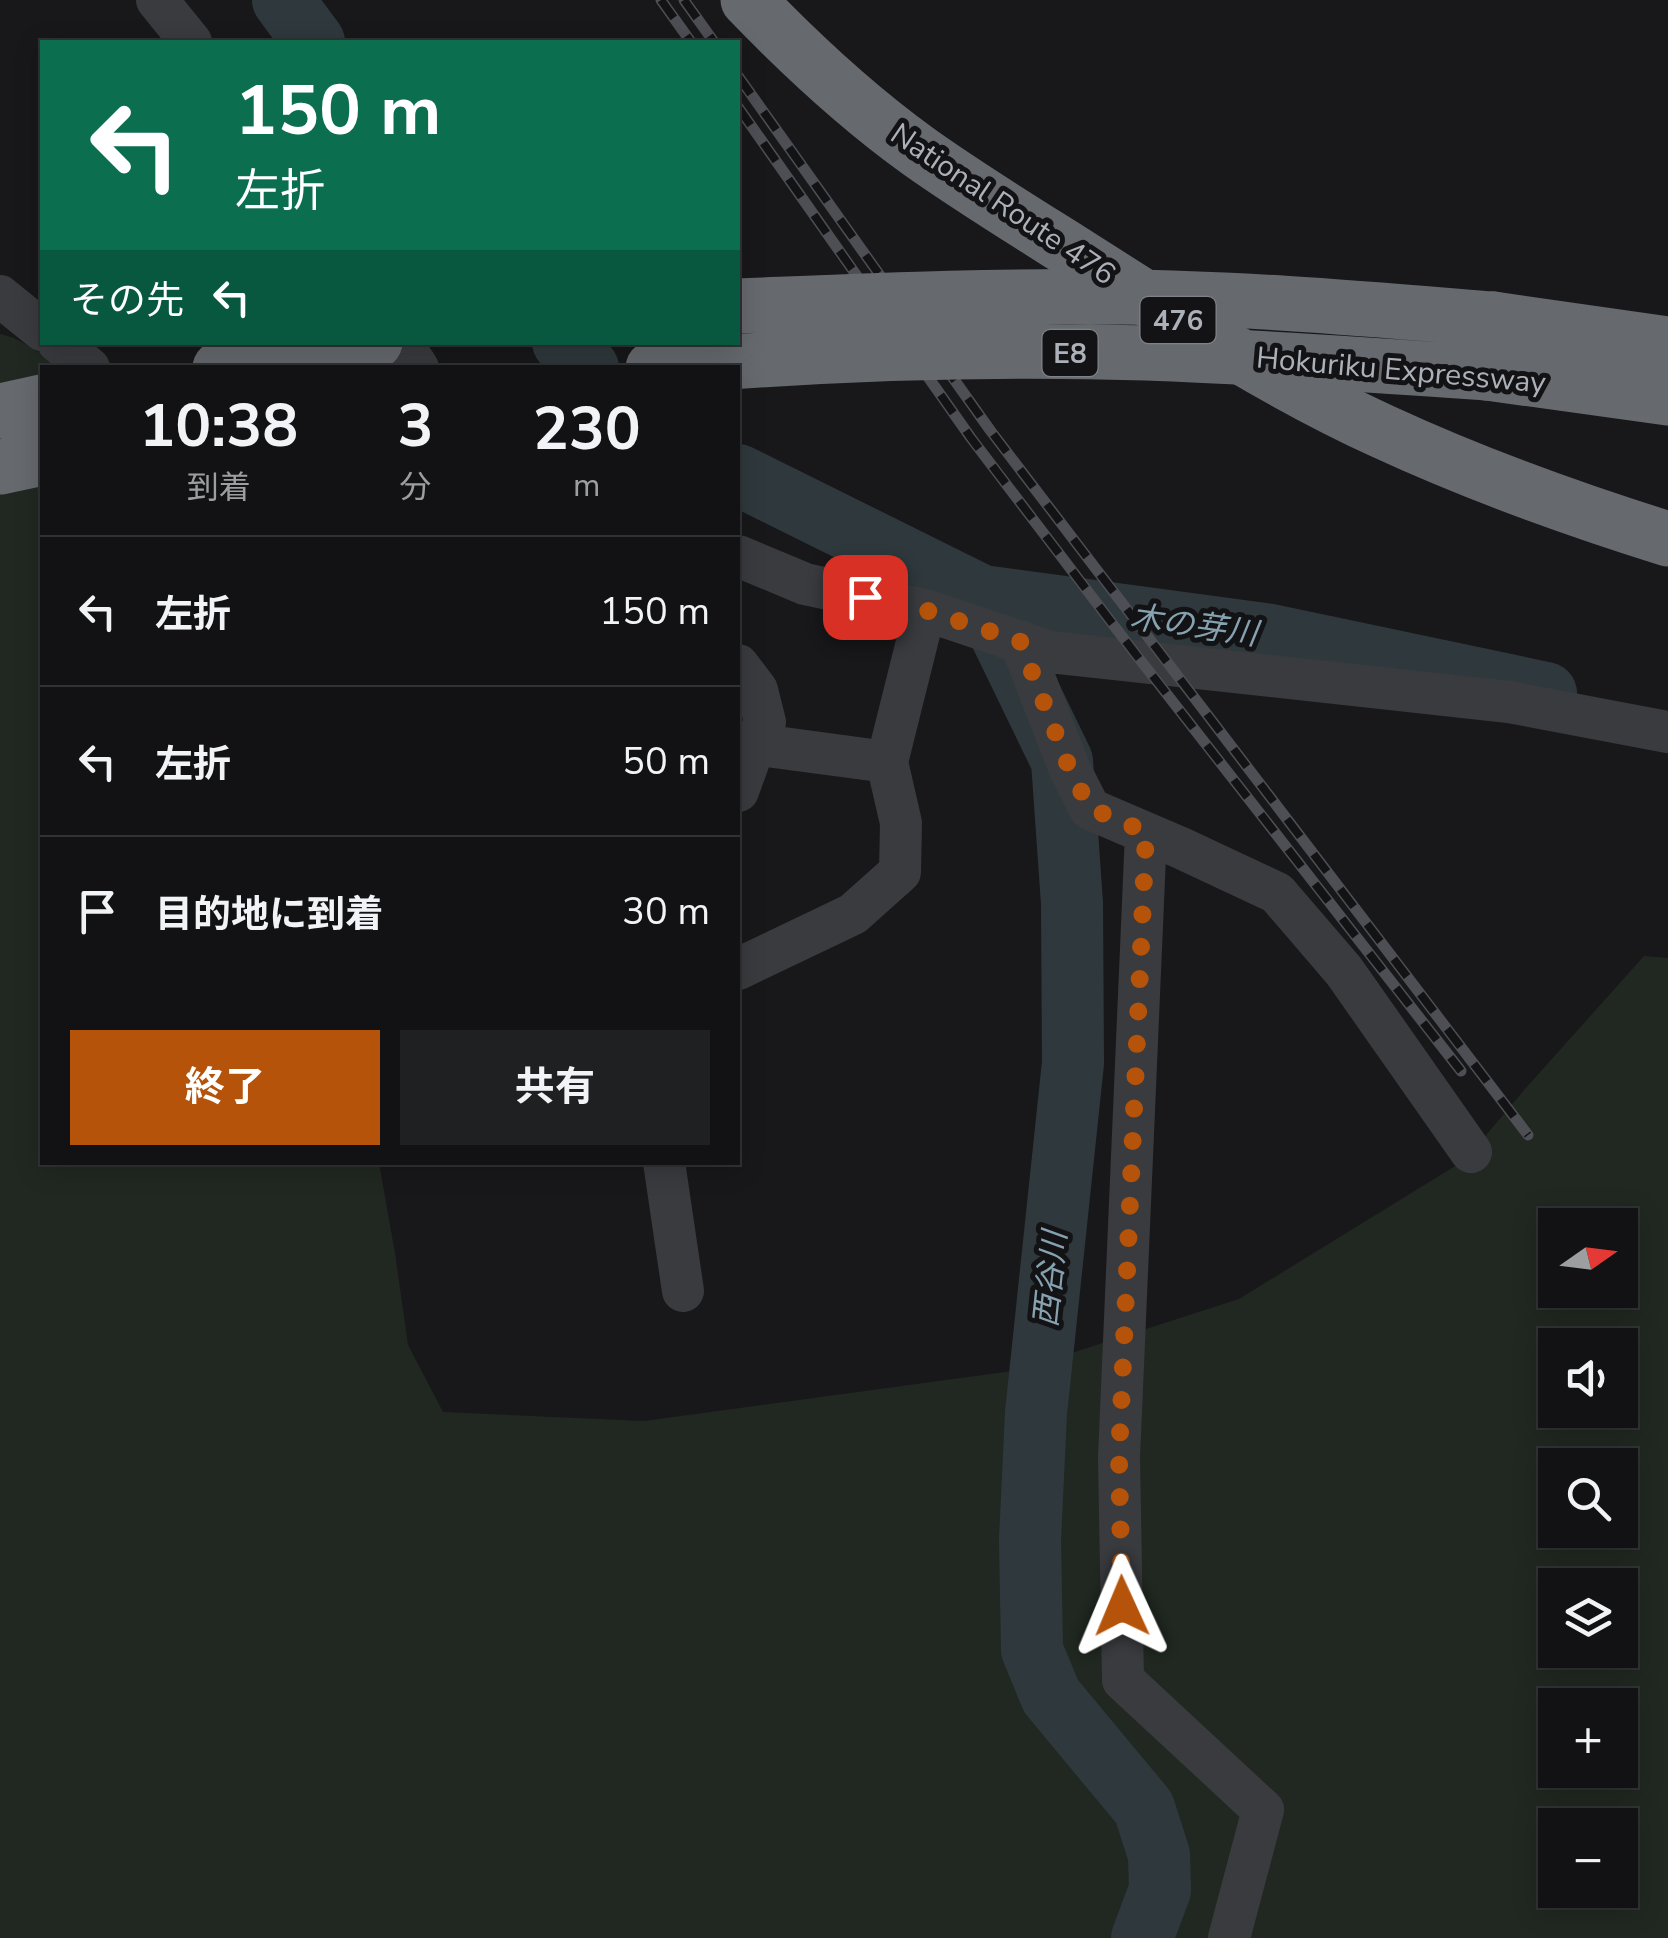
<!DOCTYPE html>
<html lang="ja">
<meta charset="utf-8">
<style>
:root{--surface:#121214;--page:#1f2022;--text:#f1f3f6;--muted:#9c9ea0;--line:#313234;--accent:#b45309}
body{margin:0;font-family:"Nunito Sans","Noto Sans JP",sans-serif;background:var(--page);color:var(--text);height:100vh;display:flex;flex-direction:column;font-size:38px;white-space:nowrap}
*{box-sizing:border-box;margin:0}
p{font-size:32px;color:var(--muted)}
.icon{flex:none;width:55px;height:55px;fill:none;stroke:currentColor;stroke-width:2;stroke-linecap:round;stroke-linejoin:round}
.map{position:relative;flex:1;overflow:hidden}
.sheet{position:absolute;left:40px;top:365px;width:700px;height:800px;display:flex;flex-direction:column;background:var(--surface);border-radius:0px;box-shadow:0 5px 25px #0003,0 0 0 2px var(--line)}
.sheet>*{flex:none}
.banner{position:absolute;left:40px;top:40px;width:700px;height:305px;border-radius:0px;box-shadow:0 5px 25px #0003,0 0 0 2px var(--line);background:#0b6e4f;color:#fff;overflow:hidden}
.needle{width:65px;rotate:76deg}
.fabs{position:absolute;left:1538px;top:1208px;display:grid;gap:20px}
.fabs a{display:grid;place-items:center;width:100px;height:100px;border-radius:0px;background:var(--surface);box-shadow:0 5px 25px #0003,0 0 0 2px var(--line);font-size:50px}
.pin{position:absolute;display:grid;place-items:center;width:85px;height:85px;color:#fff;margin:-42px;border-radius:20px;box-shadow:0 5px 15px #0006}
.me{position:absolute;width:110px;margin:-55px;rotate:359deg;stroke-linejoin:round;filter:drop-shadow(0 0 8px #0008)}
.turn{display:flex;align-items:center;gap:35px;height:210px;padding:0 30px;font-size:45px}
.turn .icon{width:130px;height:130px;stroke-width:2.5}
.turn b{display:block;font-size:70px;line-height:85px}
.then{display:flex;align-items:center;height:95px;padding:0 30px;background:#0003;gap:20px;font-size:38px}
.eta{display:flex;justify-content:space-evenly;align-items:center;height:170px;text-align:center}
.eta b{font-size:60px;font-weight:700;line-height:70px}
.primary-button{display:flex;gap:20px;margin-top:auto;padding:20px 30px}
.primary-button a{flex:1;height:115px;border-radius:0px;background:var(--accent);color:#fff;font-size:40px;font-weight:700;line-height:115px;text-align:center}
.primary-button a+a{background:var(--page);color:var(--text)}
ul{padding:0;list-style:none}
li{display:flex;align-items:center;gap:30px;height:150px;padding:0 30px;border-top:2px solid var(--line)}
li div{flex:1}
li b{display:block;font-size:38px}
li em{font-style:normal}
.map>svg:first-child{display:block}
.green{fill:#212821;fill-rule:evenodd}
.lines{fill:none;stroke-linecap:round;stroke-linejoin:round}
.river{stroke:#2f393d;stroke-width:62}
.minor{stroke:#3a3b3f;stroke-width:42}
.highway{stroke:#666a6f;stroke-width:55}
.rail-casing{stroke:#4d4f54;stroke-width:11}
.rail{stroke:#131315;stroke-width:8;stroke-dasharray:22;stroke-linecap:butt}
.highway-bridge{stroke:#666a6f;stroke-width:55}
.route{stroke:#b45309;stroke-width:18;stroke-dasharray:0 32.4}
.labels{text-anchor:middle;stroke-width:10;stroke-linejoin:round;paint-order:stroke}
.shield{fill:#131315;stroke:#7e8288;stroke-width:2.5}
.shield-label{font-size:28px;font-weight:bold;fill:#acb1b9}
.street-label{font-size:30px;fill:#acb1b9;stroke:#131315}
.water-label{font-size:32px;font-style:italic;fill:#86a2b0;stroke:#131315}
</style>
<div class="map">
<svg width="1668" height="1938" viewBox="0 0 1668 1938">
<rect width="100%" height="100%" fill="#18181a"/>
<path class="green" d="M0,334l14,4 52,29 -24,1v794l337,1 16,90 13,92 35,67 201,9 375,-51 220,-71 226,-139 60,-71 119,-133 24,2v980h-1668zM1555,1225h65v65h-65zM1555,1345h65v65h-65zM1555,1465h65v65h-65zM1555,1585h65v65h-65zM1555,1705h65v65h-65zM1555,1825h65v65h-65z"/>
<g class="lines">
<path class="river" d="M283,0l31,42
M563,342l25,26
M738,475l244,121 289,39 275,58
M982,596l80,165 10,142 1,160 -37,350 -6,127 2,110 19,46 93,112 15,47 1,35 -18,48"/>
<path class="minor" d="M157,0l34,42
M0,296l42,34
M58,342l31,26
M401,342l17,26
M738,556l67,28 120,26 125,42 459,50 159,30
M1020,641l50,129 20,39 91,39 96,45 67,78 127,181
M738,665l19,25 8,32 -10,22 -17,47
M738,742l149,20 38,-152
M1146,833l-27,624 4,223 140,130 -34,128
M738,969l115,-55 47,-42 1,-49 -14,-61
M664,1162l19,129"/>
<path class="highway" d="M748,0c52,54 109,107 170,151 49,35 101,67 152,99 102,65 204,132 314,182 89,41 191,78 284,107
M1493,319l175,25
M220,368l155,-26
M1487,373l181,25
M0,411l42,-9
M0,467l42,-9"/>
<defs>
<path id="rail" d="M661,0l30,42
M684,0l30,42
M738,76l252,354 538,705
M738,107l233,331 163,214 327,419"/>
</defs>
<use href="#rail" class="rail-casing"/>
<use href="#rail" class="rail"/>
<path class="highway-bridge" d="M738,306c127,-5 254,-11 381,-9 125,1 249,12 374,22
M653,368c163,-14 329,-20 493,-15 114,4 227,12 341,20"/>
</g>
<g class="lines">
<path class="route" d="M865,597l60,13 95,31 50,129 20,38 56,24 -27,625 3,149"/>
</g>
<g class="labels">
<g class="shield">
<rect x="1140.5" y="297" width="75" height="46" rx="8"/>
<rect x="1042.5" y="330" width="55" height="46" rx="8"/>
</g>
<g class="shield-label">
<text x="1178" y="330">476</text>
<text x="1070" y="363">E8</text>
</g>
<g class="street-label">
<text transform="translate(1003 204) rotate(34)" y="10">National Route 476</text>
<text transform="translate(1401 370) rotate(5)" y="10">Hokuriku Expressway</text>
</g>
<g class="water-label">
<text transform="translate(1194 625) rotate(8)" y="11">木の芽川</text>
<text transform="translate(1050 1279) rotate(-84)" y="11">西谷川</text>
</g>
</g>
</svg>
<div class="fabs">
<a><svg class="needle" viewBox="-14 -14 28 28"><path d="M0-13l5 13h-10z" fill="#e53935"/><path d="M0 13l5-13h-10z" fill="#9c9ea0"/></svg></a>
<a><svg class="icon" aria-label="sound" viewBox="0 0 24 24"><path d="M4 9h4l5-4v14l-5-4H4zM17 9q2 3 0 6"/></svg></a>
<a><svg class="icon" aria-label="search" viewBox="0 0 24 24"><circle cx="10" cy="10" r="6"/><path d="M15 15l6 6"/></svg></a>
<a><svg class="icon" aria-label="layers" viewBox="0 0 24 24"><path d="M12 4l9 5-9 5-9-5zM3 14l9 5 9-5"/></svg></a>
<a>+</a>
<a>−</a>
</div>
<div class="pin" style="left:865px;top:597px;background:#d93025"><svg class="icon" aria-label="arrive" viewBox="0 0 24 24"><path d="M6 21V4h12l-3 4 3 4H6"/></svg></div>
<svg class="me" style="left:1122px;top:1606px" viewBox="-20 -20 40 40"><path d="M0-17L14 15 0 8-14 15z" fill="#b45309" stroke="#fff" stroke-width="4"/></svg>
<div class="banner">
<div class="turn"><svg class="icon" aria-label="left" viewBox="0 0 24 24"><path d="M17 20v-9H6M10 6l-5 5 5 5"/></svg><div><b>150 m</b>左折</div></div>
<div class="then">その先<svg class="icon" aria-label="left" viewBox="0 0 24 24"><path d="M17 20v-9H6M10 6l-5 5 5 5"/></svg></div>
</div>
<section class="sheet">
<div class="eta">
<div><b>10:38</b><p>到着</p></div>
<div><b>3</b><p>分</p></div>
<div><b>230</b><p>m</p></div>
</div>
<ul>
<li><svg class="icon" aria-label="left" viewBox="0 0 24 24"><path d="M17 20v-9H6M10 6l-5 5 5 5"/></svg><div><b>左折</b></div><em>150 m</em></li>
<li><svg class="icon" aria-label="left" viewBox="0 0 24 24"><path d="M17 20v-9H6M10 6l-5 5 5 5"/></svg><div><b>左折</b></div><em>50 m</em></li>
<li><svg class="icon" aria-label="arrive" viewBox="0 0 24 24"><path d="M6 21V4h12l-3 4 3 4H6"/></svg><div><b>目的地に到着</b></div><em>30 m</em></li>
</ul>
<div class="primary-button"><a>終了</a><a>共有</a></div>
</section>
</div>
